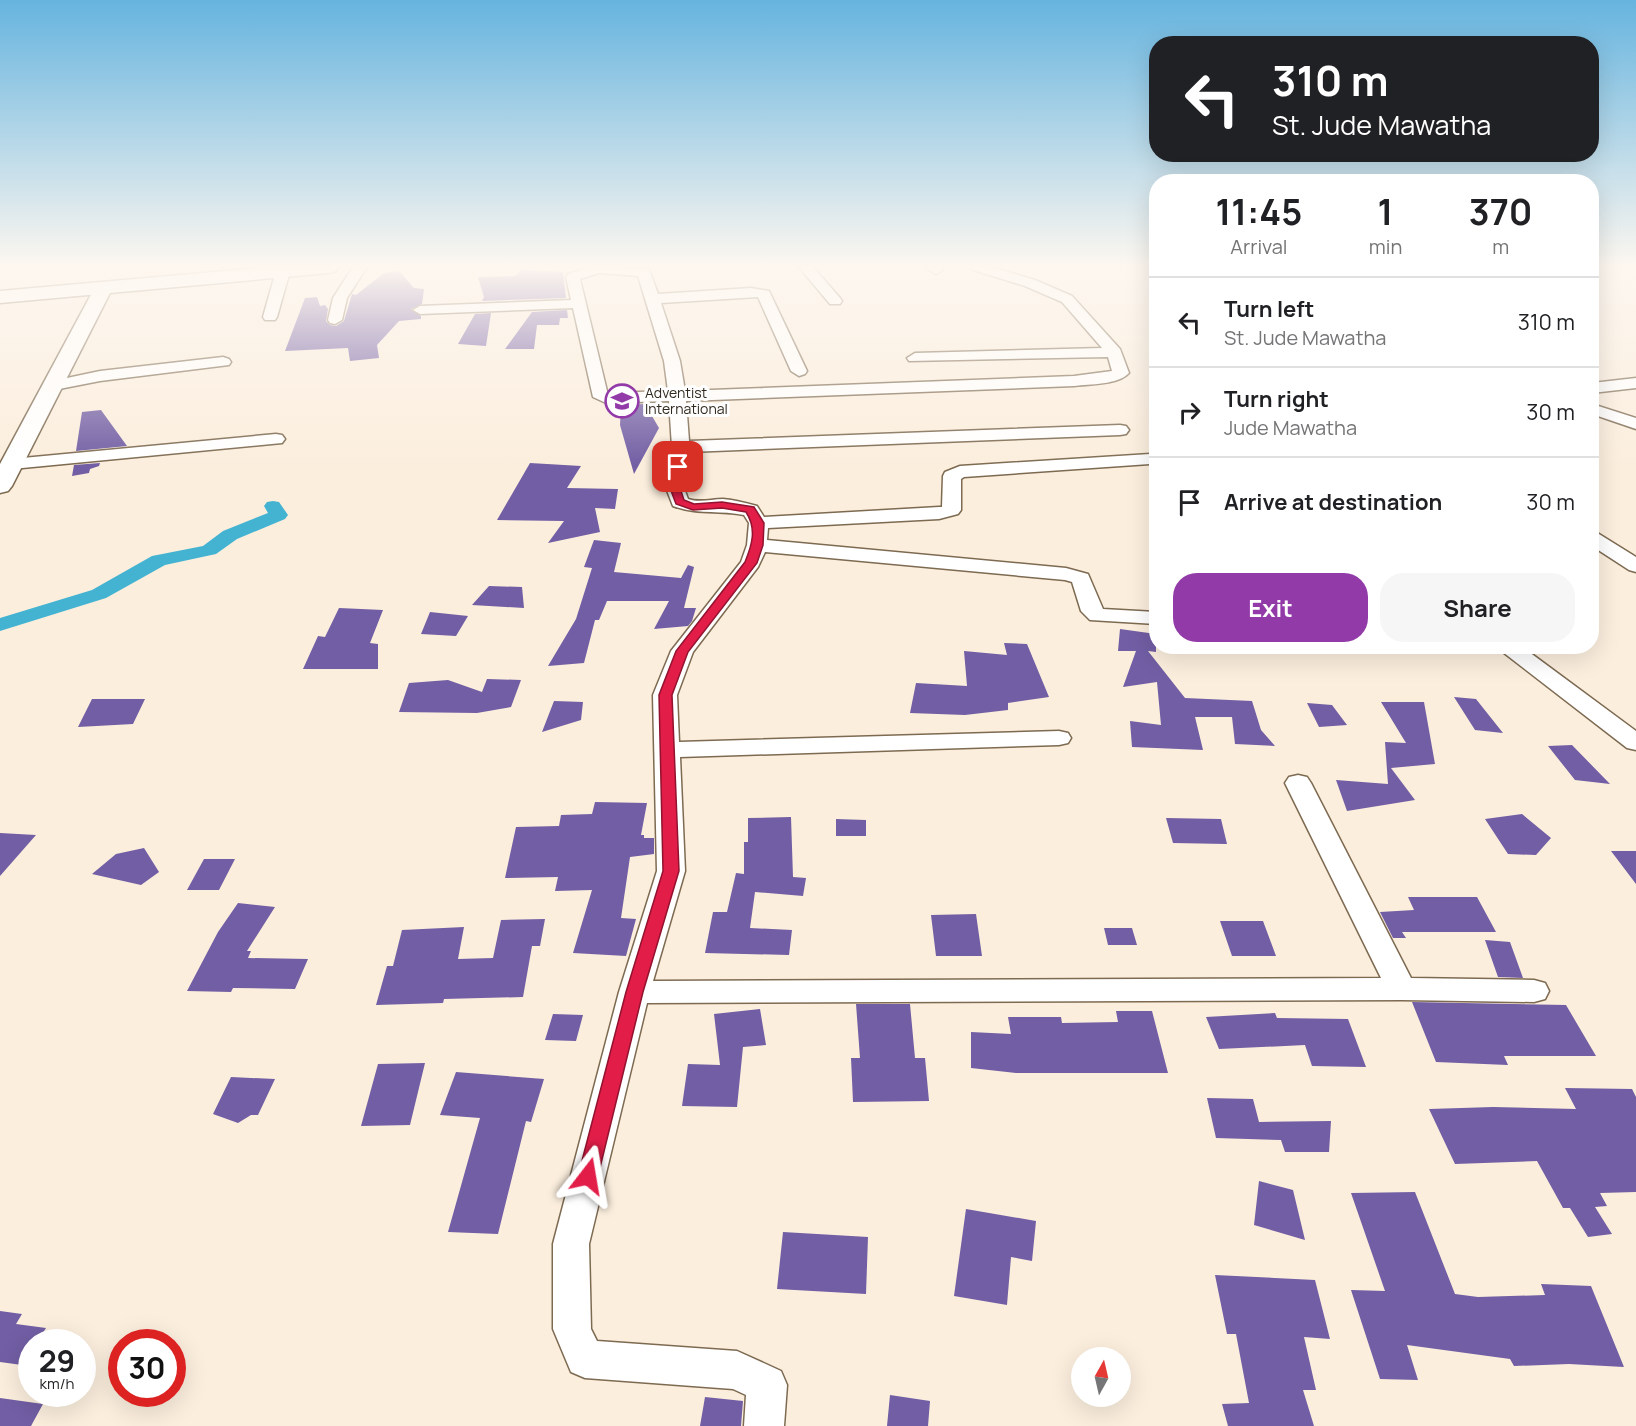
<!DOCTYPE html>
<style>
:root{--surface:#fff;--page:#f6f6f6;--text:#202124;--muted:#757577;--line:#e0e0e0;--accent:#923ba8}
body{margin:0;font-family:Manrope,sans-serif;background:var(--page);color:var(--text);height:100vh;display:flex;flex-direction:column;font-size:22px;white-space:nowrap}
*{box-sizing:border-box;margin:0}
p{font-size:20px;color:var(--muted)}
.icon{flex:none;width:33px;height:33px;fill:none;stroke:currentColor;stroke-width:2;stroke-linecap:round;stroke-linejoin:round}
.map{position:relative;flex:1;overflow:hidden}
.details{position:absolute;left:1149px;top:174px;width:450px;height:480px;display:flex;flex-direction:column;background:var(--surface);border-radius:24px;box-shadow:0 6px 24px #0002}
.details>*{flex:none}
.banner{position:absolute;left:1149px;top:36px;width:450px;height:126px;border-radius:24px;box-shadow:0 6px 24px #0002;background:#202124;color:#fff;overflow:hidden}
.needle{width:39px;rotate:8deg}
.controls{position:absolute;left:1071px;top:1347px;display:grid;gap:12px}
.controls a{display:grid;place-items:center;width:60px;height:60px;border-radius:50%;background:var(--surface);box-shadow:0 6px 24px #0002;font-size:30px}
.speed{position:absolute;left:18px;top:1329px;display:flex;gap:12px;font-size:30px;font-weight:700;text-align:center}
.speed>*{display:grid;place-content:center;width:78px;height:78px;border-radius:50%;background:var(--surface);box-shadow:0 6px 24px #0002;line-height:1}
.speed small{font-size:15px;font-weight:400}
.speed .limit{border:9px solid #d22;background:#fff;color:#111}
.pin{position:absolute;display:grid;place-items:center;width:51px;height:51px;color:#fff;margin:-26px;border-radius:12px;box-shadow:0 3px 9px #0006}
.me{position:absolute;width:66px;margin:-33px;rotate:14deg;stroke-linejoin:round;filter:drop-shadow(0 0 4px #0008)}
.turn{display:flex;align-items:center;gap:21px;height:126px;padding:0 24px;font-size:27px}
.turn .icon{width:78px;height:78px;stroke-width:2.5}
.turn b{display:block;font-size:42px;line-height:51px}
.eta{display:flex;justify-content:space-evenly;align-items:center;height:102px;text-align:center}
.eta b{font-size:36px;font-weight:700;line-height:42px}
.button{display:flex;gap:12px;margin-top:auto;padding:12px 24px}
.button a{flex:1;height:69px;border-radius:24px;background:var(--accent);color:#fff;font-size:24px;font-weight:700;line-height:69px;text-align:center}
.button a+a{background:var(--page);color:var(--text)}
ul{padding:0;list-style:none}
li{display:flex;align-items:center;gap:18px;height:90px;padding:0 24px;border-top:2px solid var(--line)}
li div{flex:1}
li b{display:block;font-size:22px}
li em{font-style:normal}
.map>svg:first-child{display:block}
.lines{fill:none;stroke-linecap:round;stroke-linejoin:round}
.canal{fill:#44b3d2;fill-rule:evenodd}
.building{fill:#715ea4}
.minor-casing{stroke:#7d6a51;stroke-width:3}
.tertiary-casing{stroke:#7d6a51;stroke-width:3}
.primary-casing{stroke:#7d6a51;stroke-width:3}
.minor{fill:#fff;fill-rule:evenodd}
.tertiary{fill:#fff;fill-rule:evenodd}
.primary{fill:#fff;fill-rule:evenodd}
.route{fill:#e11d48;stroke:#92132f;stroke-width:1.5}
.labels{text-anchor:middle;stroke-width:6;stroke-linejoin:round;paint-order:stroke}
.far-poi-label{font-size:14px;fill:#31291e;stroke:#fefefe;text-anchor:start}
</style>
<div class="map">
<svg width="1636" height="1426" viewBox="0 0 1636 1426">
<rect width="100%" height="100%" fill="#fbeedd"/>
<g class="lines">
<path class="canal" d="M273,501l6,1 9,13 -3,4 -48,20 -21,15 -51,11 -59,33 -106,33v-13l92,-28 60,-34 51,-10 20,-15 45,-18 -4,-7 3,-4z"/>
</g>
<path class="building" d="M522,270l41,2 3,26 -84,3 2,-4 -6,-20 37,-1z
M399,271l15,17 10,1 -2,15 -11,5 10,7v3l-22,2 -22,24 2,13 -29,3 -2,-13 -63,3 20,-53 12,-1 3,9 5,-1 3,4 -2,12 4,4 6,1 8,-5 8,-27 4,1 28,-22z
M567,310l1,8h-8l-1,7h-22l-3,24h-29l27,-37z
M491,313l-5,33 -28,-2 17,-30z
M645,404l14,24 -25,46 -14,-49 1,-20z
M101,410l26,36 -51,5 6,-39z
M100,463l-1,3 -9,3 -1,4 -17,3 2,-11z
M530,463l51,3 -14,22 51,1 -3,20 -20,-1 5,24 -52,11 16,-22 -67,-1z
M594,540l27,3 -7,29 67,6 7,-13 6,2 -10,41h12l-4,13 -4,5 -34,3 15,-28h-62l-8,19h-4l-11,43 -36,3 28,-47 16,-51 -8,-1z
M489,586l33,1 2,21 -52,-3z
M339,608l44,2 -13,33 8,1v25h-75l15,-33 7,1z
M430,612l38,4 -12,20 -35,-2z
M1120,629l36,5v18l-8,-1 37,47 67,3 9,29 14,16 -40,-2 -3,-27h-37l8,33 -71,-3 -2,-26 31,4 -4,-43 -34,5 13,-36h-18z
M1004,643l23,1 22,53 -41,6v7l-43,5 -55,-2 6,-30 51,3 -3,-35 43,4z
M487,679l34,1 -10,27 -34,6 -78,-1 10,-29 39,-3 34,12z
M1454,697l22,2 27,34 -28,-3z
M92,699h53l-12,25 -55,3z
M554,701l29,1 -2,18 -39,12z
M1381,702h43l11,62 -44,4 24,32 -68,11 -11,-31 52,4 -3,-42 21,1z
M1307,703l25,2 15,20 -28,2z
M1572,745l38,39 -35,-4 -27,-34z
M595,802l52,1 -6,32h3v3h10v16l-24,3 -9,61 15,1 -10,37 -53,-3 19,-63 -37,1 3,-14 -53,1 11,-51 43,-1 2,-11 31,-1z
M1522,814l29,24 -15,17 -28,-1 -23,-35z
M791,817l2,60 13,1 -3,18 -48,-4 -5,36 42,2 -3,25 -84,-2 8,-41h14l9,-39 8,1v-32h4v-24z
M1166,818l55,1 6,25 -54,-1z
M836,819l30,1v16h-30z
M0,833l36,2 -36,41z
M144,848l15,24 -18,13 -49,-11 24,-20z
M1611,851h25v33z
M204,859h31l-16,31h-32z
M1408,897h69l19,35h-94l4,6h-13l-13,-26 34,-2z
M238,903l37,4 -28,44h4l-3,7 60,1 -13,30 -62,-1 -2,4 -44,-1 31,-59z
M976,914l6,42h-46l-5,-41z
M545,919l-5,27h-8l-9,51 -79,2 -1,4 -67,2 11,-39h6l9,-36 62,-3 -6,32 35,-1 8,-38z
M1220,921h43l13,35h-44z
M1104,928h28l5,17h-29z
M1485,940l25,2 13,36 -25,-1z
M1412,1002l154,3 30,51h-92l4,9 -72,-3z
M856,1004h54l5,54h10l4,43 -76,1 -2,-44h9z
M760,1009l6,36 -23,2 -6,60 -55,-1 6,-42 32,1 -6,-51z
M1116,1011h36l16,62h-152l-45,-5v-36l40,2 -3,-17h53l1,6 56,-1z
M1275,1013l2,5 71,1 18,48 -54,-1 -7,-21 -86,4 -13,-32z
M553,1014l30,1 -7,26 -31,-1z
M425,1063l-15,62 -49,1 17,-62z
M456,1072l88,7 -13,43 -5,-1 -28,113 -50,-2 32,-114 -40,-3z
M231,1077l44,2 -17,36h-7l-13,8 -25,-9z
M1565,1088l67,1 4,8v95l-36,1 7,13 -12,1 17,27 -24,3 -18,-29h-7l-26,-47 -82,3 -26,-55 64,-2 83,2z
M1207,1098l46,1 6,23 72,-1 -2,31h-44l-4,-12 -65,-2z
M1259,1181l34,9 12,50 -51,-15z
M1415,1192l40,102 23,3 67,-2 -4,-11 50,2 33,81 -55,-3 -55,2 -4,-7 -103,-14 11,35 -38,-1 -29,-89 34,1 -34,-98z
M966,1209l70,12 -4,40 -21,-4 -4,48 -53,-9z
M783,1232l85,5 -2,57 -89,-5z
M1215,1275l100,5 15,59 -26,-2 12,53h-13l11,36h-86l-6,-22 27,-1 -13,-69h-9z
M0,1311l22,3 -6,10 30,4 -9,14h-5v9l-10,14 -22,-3z
M890,1395l40,6 -2,25h-41z
M705,1397l38,4 -2,25h-41z
M0,1398l43,6 -12,22h-31z"/>
<g class="lines">
<defs>
<path id="minor" d="M283,267l7,4 -13,46 -2,3h-10l-2,-3 13,-46z
M353,267h14l-20,31 -5,22 -7,4 -5,-1 -2,-3 5,-22z
M591,267l58,2 9,25 93,-6 18,3 38,80 -2,3 -6,2 -8,-5 -33,-74 -97,6 19,58 5,30 389,-15 38,-5 -4,-14 -199,4 -2,-3 8,-5 187,-5 -40,-46 -37,-16 -52,-16 -2,-3h20l44,13 37,16 48,53 9,24c-11,12 -39,11 -55,13l-388,15 3,40 431,-16 6,1 3,4 -3,4 -6,1 -431,17 -5,36 4,11c12,4 23,0 35,0 11,1 23,4 34,7l7,11 175,-10h3l1,-31 2,-4 15,-6 190,-12 6,1v8l-6,1 -186,13 -3,2v31l-3,4 -19,5 -171,9 -1,12 299,28 22,6 15,35 53,3v12l-66,-4 -9,-9 -9,-29 -7,-2 -300,-28 -7,15 -65,85 -16,43 2,47 380,-11 9,2 3,5 -3,5 -9,2 -379,12 5,114 -32,110 728,-3 -96,-195 4,-6 9,-2 9,2 4,6 100,195 123,2 11,3 4,8 -4,8 -11,3 -132,-2 -755,3 -58,241 2,85 6,12 140,10 44,20 6,14 -3,41h-40l2,-31 -13,-6 -148,-11 -14,-6 -18,-43v-85l66,-252 38,-121 -4,-176 18,-44 70,-89 6,-17 2,-22 -5,-8c-25,-5 -47,0 -71,-9l-7,-18 6,-41 -3,-46 -63,2 -13,-6 -20,-89 -153,6 -7,-4 7,-4 151,-6 -5,-23 2,-3zM599,273l39,3 26,85 4,30 -58,2 -3,-2 -27,-112z
M799,267h14l27,31 2,3 -2,3h-10z
M925,267h15l3,3 -7,4z
M223,357l6,2 2,3 -2,3 -129,16 -46,9 -8,-5 2,-3 52,-11z
M1636,378v10l-44,5v-10z
M1592,404l44,14v11l-44,-15z
M276,434l6,1 3,4 -3,4 -270,26 -6,-1 -3,-4 3,-4 6,-1z
M1592,532l7,2 37,23v15l-7,-2 -37,-24z
M1495,646h26l115,85v19l-9,-2z"/>
<path id="tertiary" d="M103,284l6,1 3,4 -100,197 -4,5 -8,2v-29l94,-175 3,-4z"/>
<path id="primary" d="M271,267h67l-2,4 -7,2 -329,30v-12z"/>
</defs>
<use href="#minor" class="minor-casing"/>
<use href="#tertiary" class="tertiary-casing"/>
<use href="#primary" class="primary-casing"/>
<use href="#minor" class="minor"/>
<use href="#tertiary" class="tertiary"/>
<use href="#primary" class="primary"/>
</g>
<linearGradient id="sky" x2="0" y2="1"><stop stop-color="#66b4df"/><stop offset="0.57" stop-color="#fdf7f0"/><stop offset="1" stop-color="#fdf7f0" stop-opacity="0"/></linearGradient>
<rect width="1636" height="466" fill="url(#sky)"/>
<path class="route" d="M678,464l5,3 -3,21 4,12 10,4 28,-2 32,5 10,16 -1,22 -6,18 -69,89 -16,43 7,176 -36,121 -45,184 -3,6 -7,2 -7,-2 -3,-6 48,-184 37,-121 -4,-176 17,-44 69,-89c7,-17 12,-33 1,-50l-24,-4 -29,2 -17,-6 -6,-16 3,-21z"/>
<defs>
<symbol id="school-ring" viewBox="-11 -11 22 22"><circle r="9.5" fill="#fefefe" stroke="#923ba8" stroke-width="1.5"/><path d="M0-5L7-2L0 1L-7-2ZM-4 1L0 2.5L4 1V4Q0 6-4 4Z" fill="#923ba8"/></symbol>
</defs>
<g fill-rule="evenodd">
<use href="#school-ring" x="603" y="382" width="38" height="38"/>
</g>
<g class="labels">
<g class="far-poi-label">
<text x="645" y="398">Adventist<tspan x="645" dy="16">International</tspan></text>
</g>
</g>
</svg>
<div class="controls">
<a><svg class="needle" viewBox="-14 -14 28 28"><path d="M0-13l5 13h-10z" fill="#e53935"/><path d="M0 13l5-13h-10z" fill="#757577"/></svg></a>
</div>
<div class="speed"><div>29<small>km/h</small></div><div class="limit">30</div></div>
<div class="pin" style="left:678px;top:467px;background:#d93025"><svg class="icon" aria-label="arrive" viewBox="0 0 24 24"><path d="M6 21V4h12l-3 4 3 4H6"/></svg></div>
<svg class="me" style="left:588px;top:1176px" viewBox="-20 -20 40 40"><path d="M0-17L14 15 0 8-14 15z" fill="#e11d48" stroke="#fff" stroke-width="4"/></svg>
<div class="banner">
<div class="turn"><svg class="icon" aria-label="left" viewBox="0 0 24 24"><path d="M17 20v-9H6M10 6l-5 5 5 5"/></svg><div><b>310 m</b>St. Jude Mawatha</div></div>
</div>
<section class="details">
<div class="eta">
<div><b>11:45</b><p>Arrival</p></div>
<div><b>1</b><p>min</p></div>
<div><b>370</b><p>m</p></div>
</div>
<ul>
<li><svg class="icon" aria-label="left" viewBox="0 0 24 24"><path d="M17 20v-9H6M10 6l-5 5 5 5"/></svg><div><b>Turn left</b><p>St. Jude Mawatha</p></div><em>310 m</em></li>
<li><svg class="icon" aria-label="right" viewBox="0 0 24 24"><path d="M7 20v-9h11M14 6l5 5-5 5"/></svg><div><b>Turn right</b><p>Jude Mawatha</p></div><em>30 m</em></li>
<li><svg class="icon" aria-label="arrive" viewBox="0 0 24 24"><path d="M6 21V4h12l-3 4 3 4H6"/></svg><div><b>Arrive at destination</b></div><em>30 m</em></li>
</ul>
<div class="button"><a>Exit</a><a>Share</a></div>
</section>
</div>
